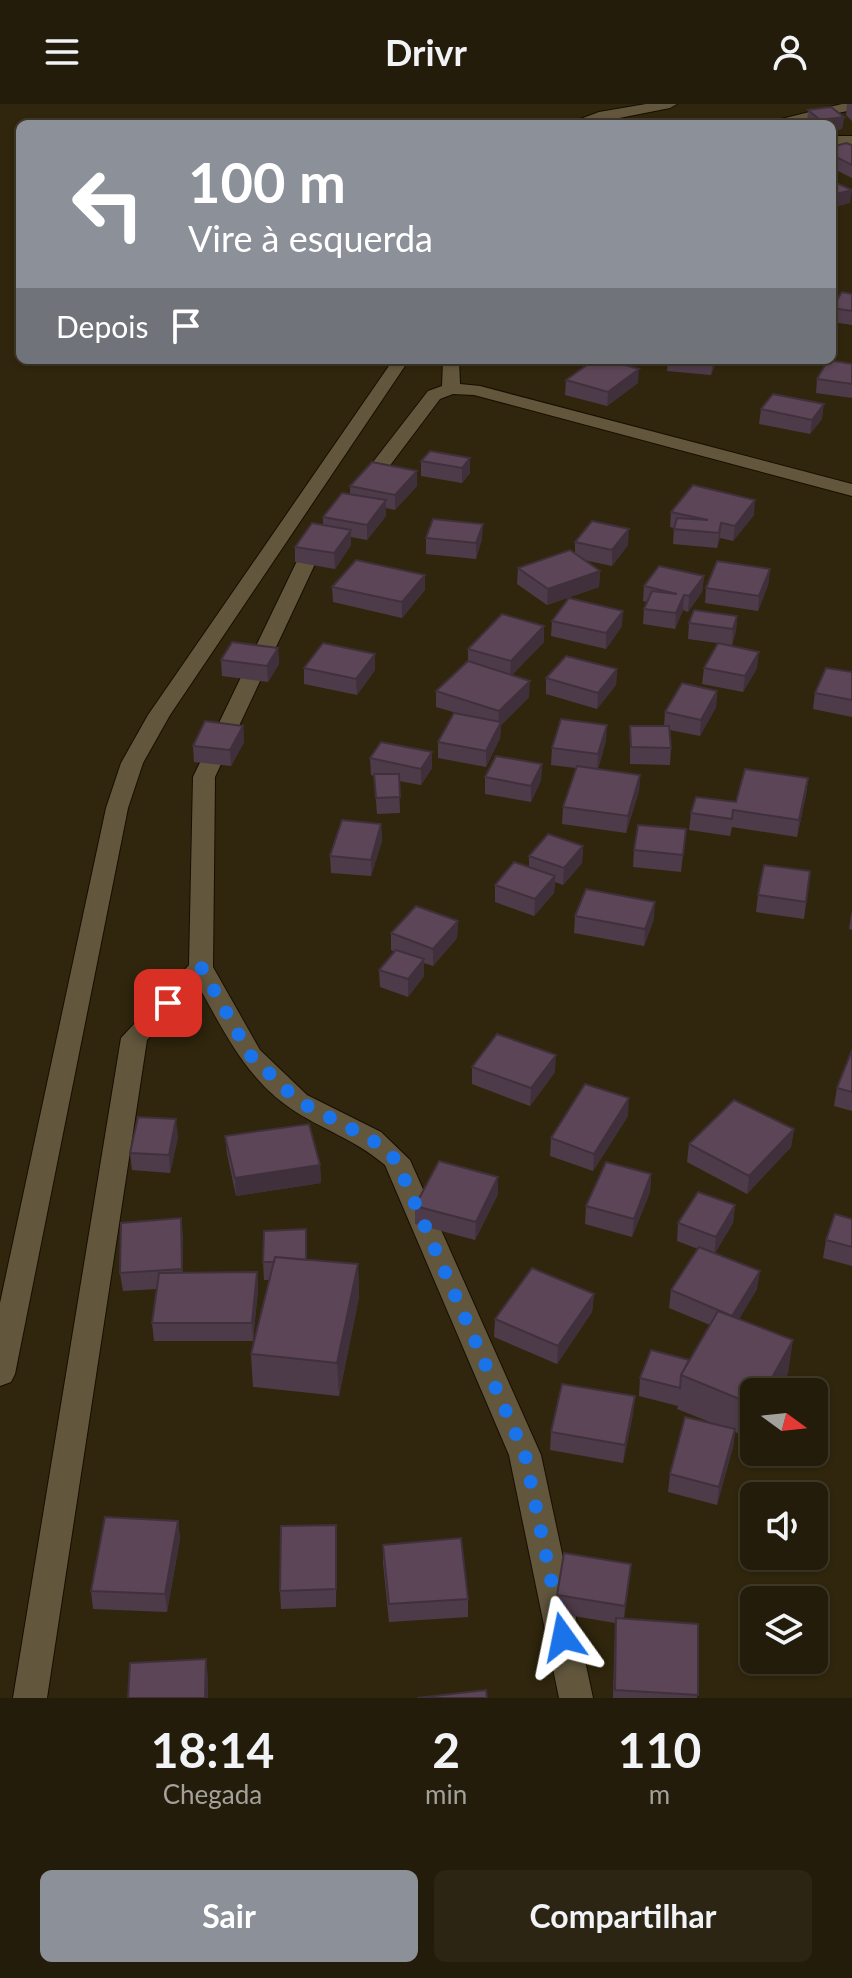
<!DOCTYPE html>
<html lang="pt">
<meta charset="utf-8">
<style>
:root{--surface:#241c0a;--page:#2c2513;--text:#f1f3f6;--muted:#a3a19c;--line:#413a2b;--accent:#8c9099}
body{margin:0;font-family:Lato,sans-serif;background:var(--page);color:var(--text);height:100vh;display:flex;flex-direction:column;font-size:30px;white-space:nowrap}
*{box-sizing:border-box;margin:0}
p{font-size:26px;color:var(--muted)}
.icon{flex:none;width:44px;height:44px;fill:none;stroke:currentColor;stroke-width:2;stroke-linecap:round;stroke-linejoin:round}
.map{position:relative;height:1594px;overflow:hidden}
.drawer{display:flex;flex-direction:column;background:var(--surface);flex:1}
.drawer>*{flex:none}
.hud{position:absolute;left:16px;top:16px;width:820px;height:244px;border-radius:12px;box-shadow:0 2px 6px #0004,0 0 0 2px var(--line);background:#8c9099;color:#fff;overflow:hidden}
.needle{width:52px;rotate:105deg}
.tools{position:absolute;left:740px;top:1274px;display:grid;gap:16px}
.tools a{display:grid;place-items:center;width:88px;height:88px;border-radius:12px;background:var(--surface);box-shadow:0 2px 6px #0004,0 0 0 2px var(--line);font-size:40px}
.pin{position:absolute;display:grid;place-items:center;width:68px;height:68px;color:#fff;margin:-34px;border-radius:16px;box-shadow:0 4px 12px #0006}
.me{position:absolute;width:88px;margin:-44px;rotate:348deg;stroke-linejoin:round;filter:drop-shadow(0 0 6px #0008)}
.turn{display:flex;align-items:center;gap:28px;height:168px;padding:0 40px;font-size:36px}
.turn .icon{width:104px;height:104px;stroke-width:2.5}
.turn b{display:block;font-size:56px;line-height:68px}
.then{display:flex;align-items:center;height:76px;padding:0 40px;background:#0003;gap:16px;font-size:30px}
.eta{display:flex;justify-content:space-evenly;align-items:center;height:136px;text-align:center}
.eta b{font-size:48px;font-weight:700;line-height:56px}
.cta{display:flex;gap:16px;margin-top:auto;padding:16px 40px}
.cta a{flex:1;height:92px;border-radius:12px;background:var(--accent);color:#fff;font-size:32px;font-weight:700;line-height:92px;text-align:center}
.cta a+a{background:var(--page);color:var(--text)}
header{display:flex;justify-content:space-between;align-items:center;height:104px;padding:0 40px;background:var(--surface);font-size:36px;font-weight:700}
.map>svg:first-child{display:block}
.lines{fill:none;stroke-linecap:round;stroke-linejoin:round}
.street-casing{stroke:#180e00;stroke-width:2}
.street{fill:#62573d;fill-rule:evenodd}
.wall{fill:#4e3b4a}
.shaded-wall{fill:#40303c}
.building{fill:#5b4556;stroke:#40303c;stroke-width:2}
.route{stroke:#1a73e8;stroke-width:14;stroke-dasharray:0 25.2}
</style>
<header><svg class="icon" aria-label="menu" viewBox="0 0 24 24"><path d="M4 6h16M4 12h16M4 18h16"/></svg>Drivr<svg class="icon" aria-label="person" viewBox="0 0 24 24"><circle cx="12" cy="8" r="4"/><path d="M4 21q1-7 8-7t8 7"/></svg></header>
<div class="map">
<svg width="852" height="1594" viewBox="0 0 852 1594">
<rect width="100%" height="100%" fill="#30260d"/>
<g class="lines">
<defs>
<path id="street" d="M646,0h31l-7,4 -81,16h-22l32,-12z
M842,0h10v6l-65,14h-26z
M832,32h20v8h-20z
M393,256h16l-239,355 -27,48 -15,45 -113,566 -4,8 -11,4v-83l106,-495 15,-45 27,-48z
M443,256h16l1,24 20,2 372,98v12l-378,-101 -21,-1 -13,5 -70,93h-14l-2,-4 2,-4 72,-93 14,-5z
M324,430l10,6 -19,24 -100,213 -2,190 47,83 47,45 74,37 29,28 131,295 52,243h-34l-50,-243 -124,-290c-32,-27 -63,-35 -95,-57 -44,-30 -67,-78 -92,-123l-51,55 -100,658h-34l108,-660 68,-73 4,-188 103,-214 21,-27z"/>
</defs>
<use href="#street" class="street-casing"/>
<use href="#street" class="street"/>
</g>
<path class="wall" d="M847,0h5v17l-6,-6z
M808,6l36,7 -2,12 -10,2v-7h-23l-2,-2z
M852,41v33l-20,-10v-21z
M852,190v31l-20,-3v-15z
M668,256h48l-5,15 -44,-4z
M733,256h25l-1,3z
M764,256h29l-2,4z
M852,260v34l-36,-5 1,-14z
M566,276l72,3 -31,23 -42,-11z
M761,305l61,10 -12,15 -51,-10z
M430,347l40,22 -8,10 -41,-7v-15z
M350,382h67l-22,24 -9,-2v8l-19,24 -16,-3v8l-16,24 -40,-7v-15l28,-22v-8l27,-23z
M671,408l83,3 -21,26 -13,-3 -3,10 -44,-4 1,-16 -4,-1z
M426,434l56,1 -6,20 -50,-5z
M575,438l53,3 -16,21 -28,-6 16,11 -1,16 -52,18 -30,-21 1,-16 57,-15z
M770,465l-2,16 -10,26 -53,-8 1,-15z
M704,472l-2,16 -14,20 -5,-2 -8,19 -32,-5 1,-15 3,-7 -4,-1 1,-15z
M332,483l93,3 -23,28 -69,-16z
M737,512l-1,15 -4,14 -44,-6 1,-16z
M552,517l70,5 -16,23 -55,-13z
M544,538l-32,33 17,22 -28,28 -1,13 -14,29 -48,-9v-16l22,-28 -24,-7v-16l32,-30v-12z
M278,544l1,16 -11,18 -46,-6 -1,-16z
M304,564l71,2 -18,25 -53,-11z
M704,564h53l-14,24 -41,-8z
M617,565l-1,16 -19,24 -51,-15v-16z
M852,568v45l-39,-8 2,-16z
M717,587l-1,16 -16,29 -30,-6 1,18 -1,17 -40,-1v-38h34l1,-14z
M243,622l1,16 -13,24 -37,-4 -1,-16z
M606,637l-8,28 42,6 -1,16 -13,42 -64,-9 1,-17 13,-39 -25,-3 1,-17z
M432,648v16l-11,17 -22,-4 1,32 -23,1 -3,-38 -3,-1 -1,-17z
M542,660l-1,16 -10,22 -46,-8v-17z
M808,674l-2,17 -9,42 -65,-10 -2,9 -41,-6 2,-17 45,-11z
M381,720l1,17 -11,35 -40,-3 -1,-17z
M583,742l-1,17 -19,22 -8,-3 -1,11 -20,23 -39,-14v-17l34,-18v-11z
M684,742l-3,26 -48,-5 1,-17z
M810,767l-6,48 -48,-7 2,-17z
M852,806v20l-3,-1z
M575,812l79,3 -10,27 -70,-13z
M458,817l-1,17 -24,28 -9,-3v13l-16,21 -28,-10 -1,-17 16,-18 -4,-2v-17z
M852,946v61l-18,-5 3,-18z
M472,963l83,5 -25,34 -58,-22z
M628,1012l-35,55 -43,-15 1,-18z
M794,1025l-3,18 -44,47 -60,-32 2,-18z
M225,1032l95,29 1,18 -85,13 -9,-42z
M178,1033l-8,36 -38,-3 -2,-17z
M651,1070l-1,18 -18,45 -47,-13 1,-18z
M498,1073v17l-23,46 -60,-16v-18z
M735,1101l-2,18 -18,30 42,36 -18,30 49,55 -34,18v42l-3,5 -16,-7 -2,15 -16,58 -49,-13 2,-18 45,-50 -38,-15 1,-3 -39,-10 1,-18 49,-16 21,-37 -41,-17 2,-18 27,-41 -21,-8 1,-18z
M852,1115v47l-29,-8 3,-18z
M183,1132v36h74l1,18 -5,51h-99l-2,-18 5,-34 -34,2 -3,-18z
M307,1156l51,4 1,33 -20,99 -86,-9 -2,-33 18,-74h-5l-1,-18z
M594,1190l-2,18 -35,52 -63,-27 1,-18z
M633,1310l-10,49 -73,-13 1,-18z
M178,1417l2,18 -13,73 -74,-3 -2,-18z
M336,1421v82l-55,2 -1,-18z
M383,1441l85,54v18l-79,5 -6,-59z
M631,1460l-7,55 74,5 -1,74h-84l2,-75 -59,-10 1,-18z"/>
<path class="shaded-wall" d="M844,13l-2,12 -10,2v-7h-12v-4z
M832,66h3l-2,12 -1,1z
M852,86l-2,13 -18,5v-13z
M713,256h3v3l-5,12z
M639,265l-1,14 -31,23 1,-14z
M824,300l-2,15 -12,15 2,-14z
M470,354v15l-8,10v-15z
M417,367v15l-22,24v-15z
M386,396v16l-19,24v-15z
M755,396l-1,15 -21,26 2,-15z
M721,419l-1,15 -3,10 2,-15z
M483,420l-1,15 -6,20v-16z
M629,425l-1,16 -16,21v-16z
M351,426v15l-16,24 -1,-16z
M770,465l-2,16 -10,26 1,-15z
M600,467l-1,16 -52,18 1,-16z
M425,471v15l-23,28v-16z
M704,472l-2,16 -14,20 1,-16z
M684,491l-1,15 -8,19 1,-16z
M623,507l-1,15 -16,23v-16z
M737,512l-1,15 -4,14 1,-16z
M544,522v16l-34,35 1,-16z
M278,544l1,16 -11,18 -1,-16z
M759,548l-2,16 -14,24 2,-16z
M375,550v16l-18,25 -1,-16z
M617,565l-1,16 -19,24 1,-16z
M530,577l-1,16 -28,28 -1,13 -14,29v-16l12,-25 1,-15z
M717,587l-1,16 -16,29 1,-16z
M607,621l-1,16 -9,30 1,-17z
M243,622l1,16 -13,24 -1,-16z
M432,648v16l-11,17v-16z
M542,660l-1,16 -10,22v-16z
M640,671l-1,16 -13,42 2,-17z
M808,674l-2,17 -9,42 2,-17z
M381,720l1,17 -11,35v-16z
M583,742l-1,17 -19,22 1,-17z
M555,772l-1,17 -20,23 1,-17z
M655,798l-1,17 -10,27 1,-17z
M458,817l-1,17 -24,28v-17z
M424,855v17l-16,21v-18z
M556,951l-1,17 -25,34 1,-18z
M629,994l-1,18 -35,55 1,-17z
M176,1015l2,18 -8,36 -1,-18z
M794,1025l-3,18 -44,47 2,-18z
M320,1061l1,18 -85,13 -1,-18z
M651,1070l-1,18 -18,45 2,-18z
M498,1073v17l-23,46 1,-18z
M735,1101l-2,18 -19,32 2,-18z
M181,1114l2,18v51l-1,-18z
M358,1160l1,33 -20,99 -2,-33z
M760,1167l-3,18 -27,45 2,-18z
M257,1168l1,18 -5,51 -1,-18z
M594,1190l-2,18 -35,52 1,-18z
M793,1236l-5,34 -10,18h-14z
M635,1292l-2,18 -10,49 2,-18z
M754,1315v15l-3,5z
M735,1325l-2,18 -16,58 2,-18z
M178,1417l2,18 -13,73 -2,-18z
M336,1421l1,18 -1,64z
M631,1460l-2,18 -6,42 2,-18z
M206,1555l2,18v21h-3z"/>
<path class="building" d="M831,3l13,10 -24,3 -12,-10z
M846,39l6,2v20l-20,-10v-8z
M832,77l20,9 -20,5z
M842,188l10,2v17l-20,-3z
M594,256h13l32,9 -31,23 -42,-12z
M828,256l24,4v20l-35,-5z
M773,290l51,10 -12,16 -51,-11z
M430,347l40,7 -8,10 -41,-7z
M372,358l45,9 -22,24 -45,-9z
M693,381l62,15 -20,26 -14,-3 -2,10 -45,-4 3,-11 31,2 -37,-8z
M342,389l44,7 -19,25 -44,-8z
M433,415l50,5 -7,19 -50,-5z
M592,417l37,8 -17,21 -37,-8z
M312,419l39,7 -17,23 -39,-6z
M570,446l30,21 -52,18 -30,-21z
M356,456l69,15 -23,27 -70,-15z
M717,457l53,8 -11,27 -53,-8z
M659,462l45,10 -15,20 -5,-1 -8,18 -32,-4 8,-18 25,3 -33,-8z
M569,494l54,13 -17,22 -54,-12z
M694,506l43,6 -4,13 -44,-6z
M502,510l42,12 -33,35 -43,-12z
M232,538l46,6 -11,18 -46,-6z
M323,539l52,11 -19,25 -52,-11z
M718,539l41,9 -14,24 -41,-8z
M566,552l51,13 -19,24 -52,-15z
M468,557l62,20 -31,30 -63,-20z
M826,564l26,4v28l-37,-7z
M682,579l35,8 -16,29 -36,-8z
M454,609l47,9 -15,29 -48,-9z
M561,615l46,6 -9,29 -46,-6z
M205,617l38,5 -13,24 -37,-4z
M630,622h39l2,22 -40,-1z
M381,638l51,10 -11,17 -51,-11z
M496,652l46,8 -11,22 -46,-9z
M577,662l63,9 -12,41 -65,-9z
M745,665l63,9 -9,42 -66,-10 -1,9 -41,-6 5,-16 40,5z
M374,670h25l1,23 -24,1z
M342,716l39,4 -10,36 -41,-4z
M638,721l48,4 -3,26 -49,-5z
M548,730l35,12 -19,22 -35,-12z
M514,758l41,14 -20,23 -40,-14z
M764,761l46,6 -4,31 -48,-7z
M586,785l69,13 -10,27 -70,-13z
M416,802l42,15 -25,28 -42,-16z
M396,846l28,9 -16,20 -29,-9z
M497,930l59,21 -25,33 -59,-21z
M852,946v42l-15,-4z
M585,980l44,14 -35,56 -43,-16z
M734,996l60,29 -45,47 -60,-32z
M138,1013l38,2 -7,36 -39,-2z
M309,1020l11,41 -85,13 -10,-42z
M439,1057l59,16 -22,45 -61,-16z
M606,1058l45,12 -17,45 -48,-13z
M698,1088l37,13 -19,32 -38,-14z
M835,1110l17,5v28l-26,-7z
M181,1114l1,51 -62,4 1,-50z
M306,1125v31l-31,-3 -1,5h-11l1,-31z
M699,1143l61,24 -28,45 -61,-26z
M275,1153l83,7 -21,99 -86,-9z
M532,1164l62,26 -36,52 -63,-27z
M257,1168l-5,51h-100l7,-50z
M718,1207l75,29 -29,52h-10v13l-73,-30z
M651,1246l38,10 -8,15 -1,13 -40,-10z
M562,1280l73,12 -10,49 -74,-13z
M685,1313l50,12 -16,58 -49,-13z
M105,1413l73,4 -13,73 -74,-3z
M336,1421v64l-56,2 1,-65z
M461,1434l7,61 -79,5 -6,-59z
M564,1449l67,11 -6,42 -68,-11z
M616,1514l82,6v71l-83,-5z
M206,1555l-1,39h-77l2,-35z
M486,1586l1,8h-70z"/>
<g class="lines">
<path class="route" d="M168,899l33,-36 49,88 48,46 73,38 25,21 129,295 38,182"/>
</g>
</svg>
<div class="tools">
<a><svg class="needle" viewBox="-14 -14 28 28"><path d="M0-13l5 13h-10z" fill="#e53935"/><path d="M0 13l5-13h-10z" fill="#a3a19c"/></svg></a>
<a><svg class="icon" aria-label="sound" viewBox="0 0 24 24"><path d="M4 9h4l5-4v14l-5-4H4zM17 9q2 3 0 6"/></svg></a>
<a><svg class="icon" aria-label="layers" viewBox="0 0 24 24"><path d="M12 4l9 5-9 5-9-5zM3 14l9 5 9-5"/></svg></a>
</div>
<div class="pin" style="left:168px;top:899px;background:#d93025"><svg class="icon" aria-label="arrive" viewBox="0 0 24 24"><path d="M6 21V4h12l-3 4 3 4H6"/></svg></div>
<svg class="me" style="left:563px;top:1533px" viewBox="-20 -20 40 40"><path d="M0-17L14 15 0 8-14 15z" fill="#1a73e8" stroke="#fff" stroke-width="4"/></svg>
<div class="hud">
<div class="turn"><svg class="icon" aria-label="left" viewBox="0 0 24 24"><path d="M17 20v-9H6M10 6l-5 5 5 5"/></svg><div><b>100 m</b>Vire à esquerda</div></div>
<div class="then">Depois<svg class="icon" aria-label="arrive" viewBox="0 0 24 24"><path d="M6 21V4h12l-3 4 3 4H6"/></svg></div>
</div>
</div>
<section class="drawer">
<div class="eta">
<div><b>18:14</b><p>Chegada</p></div>
<div><b>2</b><p>min</p></div>
<div><b>110</b><p>m</p></div>
</div>
<div class="cta"><a>Sair</a><a>Compartilhar</a></div>
</section>
